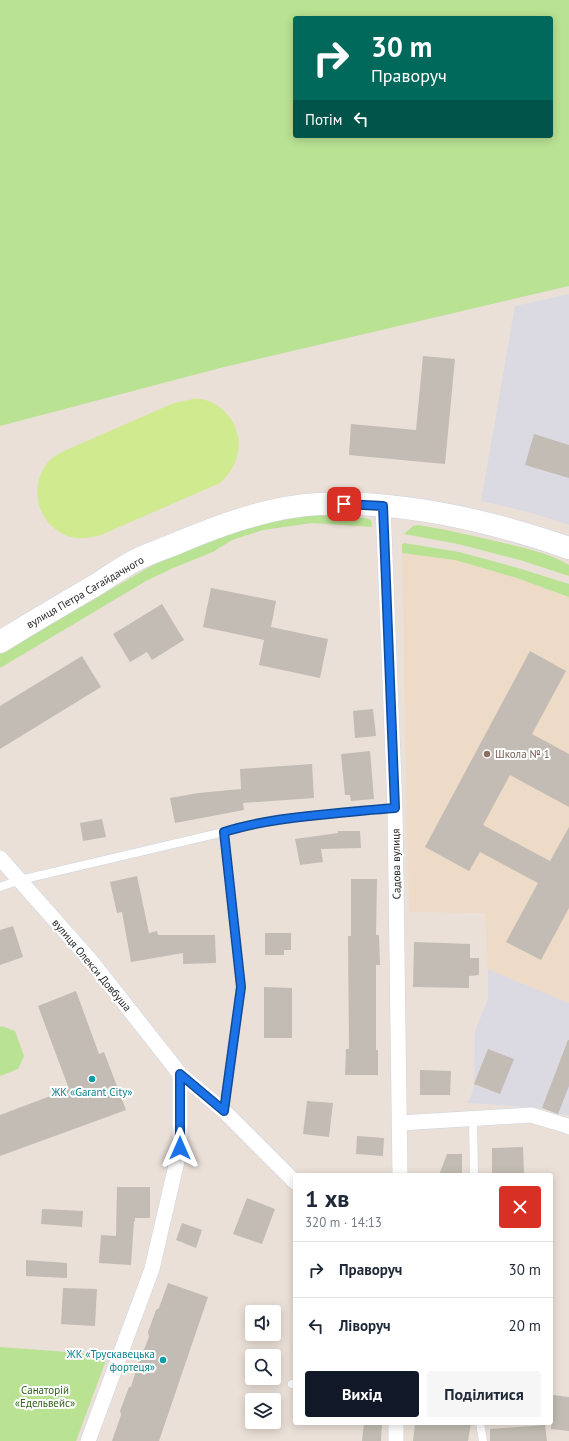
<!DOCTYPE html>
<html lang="uk">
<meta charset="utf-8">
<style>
:root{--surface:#fff;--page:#f6f6f7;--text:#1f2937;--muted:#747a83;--line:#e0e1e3;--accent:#111827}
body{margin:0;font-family:"PT Sans",sans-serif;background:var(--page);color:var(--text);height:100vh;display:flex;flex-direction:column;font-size:15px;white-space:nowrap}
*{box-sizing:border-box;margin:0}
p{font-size:13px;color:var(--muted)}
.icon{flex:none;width:22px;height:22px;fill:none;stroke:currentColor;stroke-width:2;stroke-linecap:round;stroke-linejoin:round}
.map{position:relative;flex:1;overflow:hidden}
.side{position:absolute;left:293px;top:1173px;width:260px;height:252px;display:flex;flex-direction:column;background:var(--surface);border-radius:4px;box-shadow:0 2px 10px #0003}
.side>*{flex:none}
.banner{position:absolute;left:293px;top:16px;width:260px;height:122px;border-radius:4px;box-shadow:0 2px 10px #0003;background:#00695c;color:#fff;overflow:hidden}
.controls{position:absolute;left:245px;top:1305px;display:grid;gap:8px}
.controls a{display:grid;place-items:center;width:36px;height:36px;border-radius:4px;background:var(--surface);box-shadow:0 2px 10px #0003;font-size:20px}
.pin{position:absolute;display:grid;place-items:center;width:34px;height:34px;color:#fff;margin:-17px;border-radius:8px;box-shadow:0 2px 6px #0006}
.me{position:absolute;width:44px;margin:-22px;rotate:0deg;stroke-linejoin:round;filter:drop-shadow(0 0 3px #0008)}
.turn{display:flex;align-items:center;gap:14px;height:84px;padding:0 12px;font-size:18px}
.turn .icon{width:52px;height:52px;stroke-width:2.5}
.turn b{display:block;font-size:28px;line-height:34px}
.then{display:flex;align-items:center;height:38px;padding:0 12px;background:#0003;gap:8px;font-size:15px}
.round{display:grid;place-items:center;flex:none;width:42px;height:42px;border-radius:4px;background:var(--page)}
.headline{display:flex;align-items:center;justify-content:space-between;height:68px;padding:0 12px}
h1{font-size:24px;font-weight:700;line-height:30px}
.primary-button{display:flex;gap:8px;margin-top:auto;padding:8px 12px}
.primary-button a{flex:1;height:46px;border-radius:4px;background:var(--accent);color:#fff;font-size:16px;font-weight:700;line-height:46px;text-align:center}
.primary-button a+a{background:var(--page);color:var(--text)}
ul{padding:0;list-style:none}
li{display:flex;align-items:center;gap:12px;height:56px;padding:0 12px;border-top:1px solid var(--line)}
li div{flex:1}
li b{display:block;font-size:15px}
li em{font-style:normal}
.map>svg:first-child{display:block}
.industrial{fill:#dbd9e2}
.education{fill:#eddbc7}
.green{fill:#b9e293;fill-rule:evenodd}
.pitch{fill:#cfea8f}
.building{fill:#c2bcb4}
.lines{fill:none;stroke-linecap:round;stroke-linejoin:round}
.lane-casing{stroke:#ced4e1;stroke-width:9}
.street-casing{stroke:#ced4e1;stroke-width:16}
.secondary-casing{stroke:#ced4e1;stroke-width:23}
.lane{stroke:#fff;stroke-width:8}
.street{stroke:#fff;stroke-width:15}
.secondary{stroke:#fff;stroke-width:22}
.route-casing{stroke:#114b97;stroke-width:10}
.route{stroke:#1a73e8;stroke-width:7}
.education-dot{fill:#8d6e63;stroke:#fff;stroke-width:1.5}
.culture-dot{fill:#0f9aa8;stroke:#fff;stroke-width:1.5}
.labels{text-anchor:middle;stroke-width:4;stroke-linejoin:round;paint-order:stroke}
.street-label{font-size:11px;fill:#272727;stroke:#fff}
.education-label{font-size:11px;fill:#785e54;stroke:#fff;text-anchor:start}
.culture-label{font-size:11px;fill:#0d838f;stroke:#fff}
.park-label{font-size:11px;fill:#326318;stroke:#fff}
</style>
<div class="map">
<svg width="569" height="1441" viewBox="0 0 569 1441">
<rect width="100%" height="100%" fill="#eae0d8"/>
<path class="industrial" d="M569,294v231l-37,-12 -51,-12 34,-195z
M488,969l81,34v112l-11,-1 -16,-6 -75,-5 4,-6 3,-13 1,-53 13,-32z"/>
<path class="education" d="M402,553l53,7 62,18 52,19v406l-81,-34 -3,-56 -76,-1z"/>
<path class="green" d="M0,0h569v286l-345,81 -224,59zM295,18h256v118h-256z
M312,515l53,3 6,2 1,7 -60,-4 -49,7 -31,10 -19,12 -40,16 -27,13 -146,87v-14l146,-85 29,-15 87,-32z
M418,525c31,5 60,12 90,19 20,5 43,10 61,21v11l-49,-16 -62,-16 -54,-10 9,-8z
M404,543l55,9 59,16 51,16v13l-52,-19 -62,-18 -53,-7v-8z
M2,1026l13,5 9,25 -6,13 -18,7v-49z
M0,1347l108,8 -32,86h-76z"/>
<path class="pitch" d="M193,399c12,-1 23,4 31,12 22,21 18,53 -4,72l-119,52c-8,2 -17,4 -25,3 -36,-6 -51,-49 -27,-77 4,-5 10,-7 15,-10l110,-48z"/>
<path class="building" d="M423,356l32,3 -10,105 -96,-9 2,-31 65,6z
M534,434l35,11v33l-44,-13z
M211,588l65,13 -5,26 57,12 -8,39 -61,-13 5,-25 -61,-13z
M162,604l22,36 -32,20 -5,-8 -17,10 -17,-28z
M530,651l36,20 -34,63 37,20v53l-59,-32 -27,50 67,36 19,-34v81l-28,52 -35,-18 32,-59 -58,-31 -11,19 -44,-24z
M82,656l19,31 -101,62v-43z
M373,709l3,27 -21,2 -2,-27z
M370,751l4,48 -23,2 -1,-6h-5l-4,-41z
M312,764l2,34 -71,5 1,7 -69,13 -5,-25 28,-5 43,-4 -1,-20z
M102,819l4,18 -23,4 -3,-18z
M338,831h22l1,17 -40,1 2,13 -23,3 -5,-26 43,-6z
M137,876l12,57 8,-2 1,4h57l1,28 -33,1v-11l-52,9 -9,-50 -5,1 -7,-31z
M351,879h26l-1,56h3l1,30h-4v85h2v25h-33l1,-26h3l-1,-113h3z
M13,926l10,31 -23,8v-35z
M265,933h26v17h-7v5h-19z
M414,942l56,2v14h9v17l-10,1v12l-56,-1z
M264,987l28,1v50h-28z
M76,991l23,63 5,-2 22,58 -126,46v-41l69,-26 -31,-83z
M568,1040h1v46l-11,28 -16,-6z
M488,1049l26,10 -14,35 -26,-10z
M420,1070l31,1 -1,24h-30z
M307,1101l26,2 -4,34 -26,-3z
M357,1136l27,2 -1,18 -27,-2z
M523,1147l1,28h-32v-27z
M447,1154h15v21h-23z
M117,1187h33v31h-15v3h-1l-3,44 -32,-2 2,-28 15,1z
M247,1198l28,11 -13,35 -29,-10z
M42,1209l41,2 -1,16 -41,-3z
M182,1223l20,7 -6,18 -20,-8z
M26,1260l41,3v15l-41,-2z
M168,1283l40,14 -49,144h-47l9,-26 -1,-4 9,-24h2l10,-33 2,-2 6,-15 -1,-5 8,-22 3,-2z
M63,1288l34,1 -2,37 -34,-2z
M553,1395l16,2v34l-18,-2z
M364,1423h18l-1,18h-19z
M415,1423h56l-3,18h-55z
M545,1425l2,16h-57v-12z"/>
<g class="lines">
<defs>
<path id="lane" d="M0,887l20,-7 204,-48c27,-9 54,-12 82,-16 30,-3 59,-6 89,-8
M224,1111l17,-124 -17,-155
M473,1118l1,57
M292,1384h3
M480,1423l3,18"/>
<path id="street" d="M383,506l12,302 5,367
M0,858l91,103 89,113 44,37 71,71
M400,1123l131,-8 37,11 1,1
M88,1441l64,-172 28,-121v-74
M396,1441v-18"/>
<path id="secondary" d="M0,642c31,-19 63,-38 94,-56 15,-9 29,-20 44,-27 12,-6 25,-10 37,-15 45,-19 93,-37 143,-40 82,-4 173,17 251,44"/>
</defs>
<use href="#lane" class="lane-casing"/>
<use href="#street" class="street-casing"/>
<use href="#secondary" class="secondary-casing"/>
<use href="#lane" class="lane"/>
<use href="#street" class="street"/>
<use href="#secondary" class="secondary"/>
</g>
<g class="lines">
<defs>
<path id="route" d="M180,1148v-74l44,37 2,-15 15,-109 -17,-155c28,-9 56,-13 85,-16 29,-3 57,-6 86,-8l-12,-302 -39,-2"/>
</defs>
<use href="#route" class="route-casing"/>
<use href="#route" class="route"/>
</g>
<circle class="education-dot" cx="487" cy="754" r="4"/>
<g class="culture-dot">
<circle cx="92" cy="1079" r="4"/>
<circle cx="163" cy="1360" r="4"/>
</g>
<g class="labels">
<g class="street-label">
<text transform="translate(85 592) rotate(-30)" y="4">вулиця Петра Сагайдачного</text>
<text transform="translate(396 864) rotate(-91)" y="4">Садова вулиця</text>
<text transform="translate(92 965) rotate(50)" y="4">вулиця Олекси Довбуша</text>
</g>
<g class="education-label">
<text x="495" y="758">Школа № 1</text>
</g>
<g class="culture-label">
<text x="92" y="1096">ЖК «Garant City»</text>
<text x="155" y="1358" text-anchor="end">ЖК «Трускавецька<tspan x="155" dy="13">фортеця»</tspan></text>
</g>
<g class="park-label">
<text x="45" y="1394">Санаторій<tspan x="45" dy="13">«Едельвейс»</tspan></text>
</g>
</g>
</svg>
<div class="controls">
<a><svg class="icon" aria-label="sound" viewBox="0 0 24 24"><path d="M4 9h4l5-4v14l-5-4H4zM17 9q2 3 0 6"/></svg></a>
<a><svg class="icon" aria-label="search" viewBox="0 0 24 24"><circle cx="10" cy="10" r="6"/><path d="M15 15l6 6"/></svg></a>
<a><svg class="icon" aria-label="layers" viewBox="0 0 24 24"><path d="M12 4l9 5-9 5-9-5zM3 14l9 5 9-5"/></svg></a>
</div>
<div class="pin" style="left:344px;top:504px;background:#d93025"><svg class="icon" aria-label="arrive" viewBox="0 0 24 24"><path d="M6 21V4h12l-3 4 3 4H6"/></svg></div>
<svg class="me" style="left:180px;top:1148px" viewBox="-20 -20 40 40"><path d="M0-17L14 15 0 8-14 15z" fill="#1a73e8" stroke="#fff" stroke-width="4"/></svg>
<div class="banner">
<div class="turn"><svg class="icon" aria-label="right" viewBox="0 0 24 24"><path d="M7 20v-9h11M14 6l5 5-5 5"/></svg><div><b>30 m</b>Праворуч</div></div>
<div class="then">Потім<svg class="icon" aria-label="left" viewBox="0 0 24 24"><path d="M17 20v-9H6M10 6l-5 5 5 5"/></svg></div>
</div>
<section class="side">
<div class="headline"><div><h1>1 хв</h1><p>320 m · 14:13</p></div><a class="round" style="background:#d93025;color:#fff"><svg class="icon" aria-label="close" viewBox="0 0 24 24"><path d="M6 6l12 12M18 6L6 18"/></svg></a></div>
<ul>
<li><svg class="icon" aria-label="right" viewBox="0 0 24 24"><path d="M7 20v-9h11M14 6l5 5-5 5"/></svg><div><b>Праворуч</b></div><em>30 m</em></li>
<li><svg class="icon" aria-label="left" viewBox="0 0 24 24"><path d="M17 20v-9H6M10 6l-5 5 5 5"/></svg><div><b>Ліворуч</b></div><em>20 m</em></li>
</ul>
<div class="primary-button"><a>Вихід</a><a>Поділитися</a></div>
</section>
</div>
